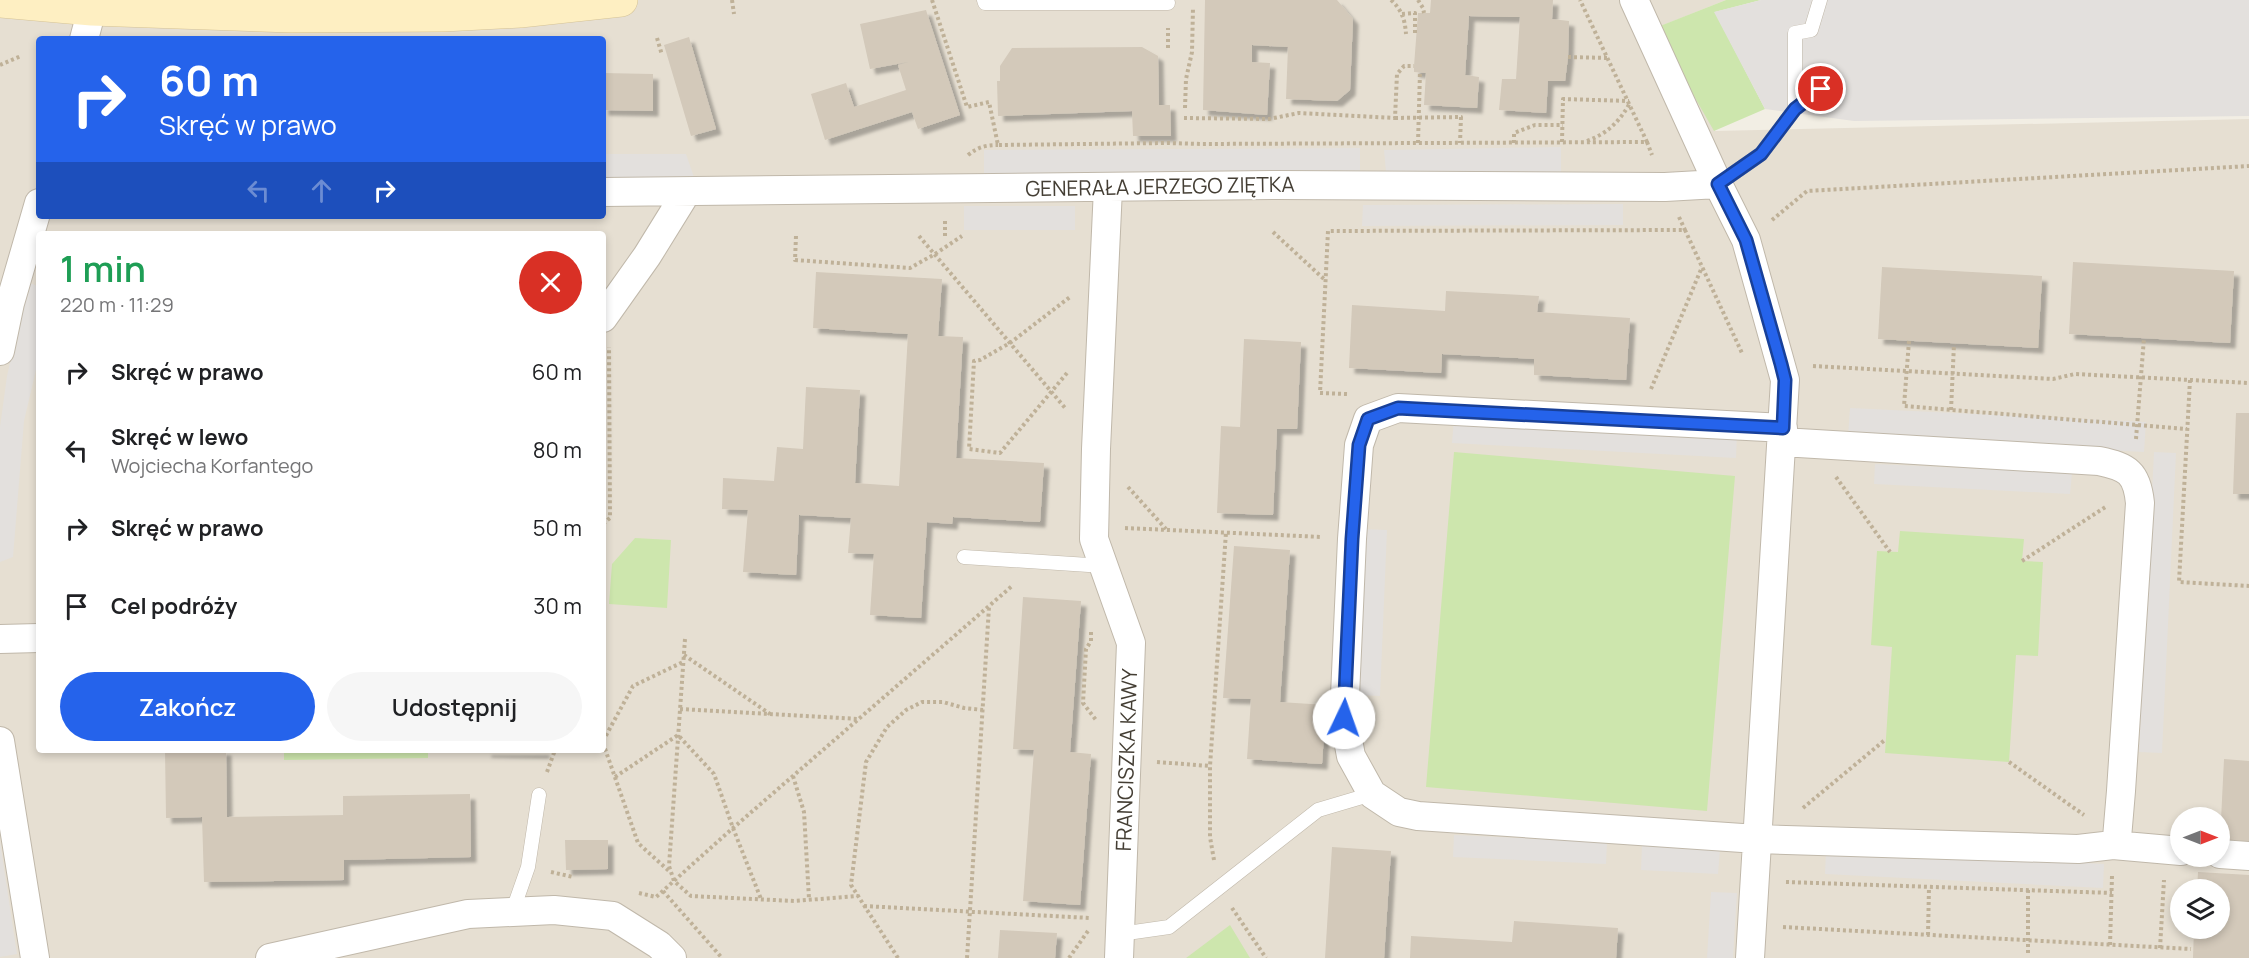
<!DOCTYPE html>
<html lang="pl">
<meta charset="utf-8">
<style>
:root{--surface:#fff;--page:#f6f6f6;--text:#202124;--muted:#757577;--accent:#2563eb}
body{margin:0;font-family:Manrope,sans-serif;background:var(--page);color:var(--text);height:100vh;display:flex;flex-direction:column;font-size:22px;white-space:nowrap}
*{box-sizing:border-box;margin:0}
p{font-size:20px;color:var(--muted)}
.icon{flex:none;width:33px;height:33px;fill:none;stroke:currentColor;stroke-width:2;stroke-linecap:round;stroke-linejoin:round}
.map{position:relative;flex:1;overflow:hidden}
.details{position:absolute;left:36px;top:231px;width:570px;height:522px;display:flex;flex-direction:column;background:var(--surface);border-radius:6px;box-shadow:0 3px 9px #0003}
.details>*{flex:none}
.top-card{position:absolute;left:36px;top:36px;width:570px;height:183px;border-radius:6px;box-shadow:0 3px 9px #0003;background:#2563eb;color:#fff;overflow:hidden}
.needle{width:39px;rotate:90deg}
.fabs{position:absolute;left:2170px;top:807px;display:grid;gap:12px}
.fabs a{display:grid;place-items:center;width:60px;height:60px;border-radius:50%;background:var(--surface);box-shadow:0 3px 9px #0003;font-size:30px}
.pin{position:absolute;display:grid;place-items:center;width:51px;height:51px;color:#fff;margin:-26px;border:3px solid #fff;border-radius:50%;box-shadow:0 2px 6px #0007}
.me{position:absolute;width:66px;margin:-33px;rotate:3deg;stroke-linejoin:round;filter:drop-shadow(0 0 4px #0008)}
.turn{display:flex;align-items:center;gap:21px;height:126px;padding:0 24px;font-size:27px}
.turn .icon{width:78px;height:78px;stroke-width:2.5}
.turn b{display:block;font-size:42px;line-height:51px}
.lanes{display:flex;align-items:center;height:57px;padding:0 24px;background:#0003;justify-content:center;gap:30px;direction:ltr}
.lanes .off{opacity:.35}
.round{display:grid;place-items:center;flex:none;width:63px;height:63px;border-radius:32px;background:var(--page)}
.summary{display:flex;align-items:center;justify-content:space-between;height:102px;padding:0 24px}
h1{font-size:36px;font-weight:600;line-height:45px;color:#1e9e55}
.primary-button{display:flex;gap:12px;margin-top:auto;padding:12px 24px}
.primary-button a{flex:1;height:69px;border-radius:36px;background:var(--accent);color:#fff;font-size:24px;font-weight:600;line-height:69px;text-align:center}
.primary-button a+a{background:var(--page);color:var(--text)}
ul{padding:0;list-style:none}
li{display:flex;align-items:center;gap:18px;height:78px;padding:0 24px}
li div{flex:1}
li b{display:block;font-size:22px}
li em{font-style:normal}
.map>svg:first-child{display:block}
.residential{fill:#e6dfd2;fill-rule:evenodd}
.green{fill:#cde6ad}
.parking{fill:#e3e0dd}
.building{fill:#d3c9ba;filter:url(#shadow)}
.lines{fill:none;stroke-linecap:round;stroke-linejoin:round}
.service-casing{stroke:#c0b8aa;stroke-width:15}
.minor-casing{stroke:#c0b8aa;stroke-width:30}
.secondary-casing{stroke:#d5c396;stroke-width:34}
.path{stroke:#bfb198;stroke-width:4;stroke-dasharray:3 3;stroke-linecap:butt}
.service{stroke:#fff;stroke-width:14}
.minor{stroke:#fff;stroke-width:28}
.secondary{stroke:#feefc2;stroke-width:33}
.route-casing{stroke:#184099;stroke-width:15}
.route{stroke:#2563eb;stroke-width:10}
.labels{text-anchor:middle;stroke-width:4.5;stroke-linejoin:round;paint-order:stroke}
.street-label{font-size:21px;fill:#443e34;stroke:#fff}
</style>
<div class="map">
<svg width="2249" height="958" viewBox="0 0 2249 958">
<defs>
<filter id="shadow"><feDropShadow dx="5.5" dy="5.5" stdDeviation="1.5" flood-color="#0004"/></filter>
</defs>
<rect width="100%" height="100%" fill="#f2eee4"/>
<path class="residential" d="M0,0h1726l-70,28 59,103 534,-12v839h-2249zM39,39h564v177h-564zM39,234h564v516h-564zM2181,818h39v38h-39zM2181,890h39v38h-39z"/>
<path class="green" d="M1726,0h35l-46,12 50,97 -51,22 -59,-103z
M1454,452l281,24 -28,335 -281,-24z
M1900,531l124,8 -2,22 21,1 -5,94 -22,-1 -7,107 -124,-9 7,-106 -21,-2 6,-94 21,1z
M635,538l36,2 -4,68 -58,-4 3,-40z
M284,750h144v8l-144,2z
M1230,925l20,33h-64z"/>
<path class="parking" d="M1761,0h488v116l-395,5 -89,-12 -51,-97z
M1561,147v25h-175l-2,-22z
M1360,148v29l-376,-1v-26z
M603,154h83l8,23h-91z
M1623,204v21l-261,1 1,-21z
M964,206h111v24h-111z
M28,282l11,5v70l-15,64 -11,136 -13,5v-135l7,-51z
M1850,408l296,14 -2,30 -296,-15z
M1454,418l283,15 -1,25 -284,-15z
M2154,452l22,1 -14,300 -23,-1z
M1875,464l197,9 -2,21 -196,-10z
M1363,529l24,1 -7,166 -25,-1z
M1454,835l153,7 -1,22 -153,-7z
M0,842l17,112 -17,3z
M1642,845l78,5 -2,24 -77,-4z
M1826,850l278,14 -1,24 -278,-14z
M1711,892l26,1 -4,65h-26z"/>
<path class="building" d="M1205,0h132l16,19 -3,71 -13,11 -51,-2 2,-52 -36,-2v17l18,1 -3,52 -64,-5z
M1431,0h122l-1,19 17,2 -1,36 -3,24h-17l-2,32 -47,-3 3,-31h14l4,-62h-11l-40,-1 -4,59 14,2 -2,31 -53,-3 2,-32 -12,-1v-6l4,-53h12z
M926,10l34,105 -42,14 -6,-17 -87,28 -14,-46 35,-11 8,24 52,-17 -8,-25 10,-3 -38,7 -10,-45z
M689,37l27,92 -25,7 -27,-91z
M1142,47l16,9 1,49h11l1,31h-38l-1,-25 -134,5 -1,-35h3v-15l12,-18z
M603,73l50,1v37l-50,-1z
M2073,262l161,9 -4,72 -161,-9z
M1882,267l160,9 -4,72 -160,-9z
M816,272l126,7 -4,57 25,1 -7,121 88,5 -4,59 -87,-5 -1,7 -25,-2 -6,96 -51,-3 4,-61 -26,-1 3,-35 -52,-3 -3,60 -53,-3 5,-62 -26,-1 1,-31 51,3 3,-34 26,2 3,-62 54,3 -5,93 44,3 9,-152 -95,-6z
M1446,291l93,5 -2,16 93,6 -4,62 -92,-5v-16l-92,-5 -1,19 -92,-5 3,-63 93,6z
M1244,339l57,3 -4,87h-20l-4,86 -56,-2 4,-87 19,1z
M2236,413h13v81h-16z
M1234,546l56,4 -10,152 46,3 -4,59 -75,-5 4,-60 -28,-1z
M1023,597l58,4 -11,151 21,2 -11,151 -57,-4 11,-151 -21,-1z
M165,750h61l1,67 116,-2v-19l127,-2 1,63 -127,3v20l-140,2 -2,-65 -36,1z
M486,750h58v3l-58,-1z
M2224,759l25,2v81l-29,-2z
M565,840h43v29l-42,1z
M1332,847l59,4 -7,107h-59z
M2198,872l51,3v83h-56l1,-30h26v-38h-23z
M1514,921l104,7 -2,30h-206l1,-22 101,6z
M1000,930l57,3 -2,25h-57z"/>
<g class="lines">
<defs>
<path id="service" d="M984,0l1,3h183
M1820,0l-9,30 -16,3v76l39,-30
M1718,184l43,-30 34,-45
M964,557l140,9
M513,910l15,-43 11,-72
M1120,934l49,-7 149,-117 54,-16"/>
<path id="minor" d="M1634,0l84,184 28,56 39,140 -35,578
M84,39l8,-30
M1108,188l-12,261 -2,90 37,104 -12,315
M603,192l675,-7 387,2 53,-3
M603,318l44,-62 39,-63
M0,351l10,-48 29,-100
M1782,442l317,19c29,6 38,12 41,42l-19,288 -4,47 -4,7 -35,4 -321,-10 -339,-23 -19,-4 -27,-18 -21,-38 -7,-38 8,-179 7,-94 9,-26 30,-11 385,20
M0,639l39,-1
M0,741l35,217
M2113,845l68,6
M2220,854l29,2
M270,958l198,-44 86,-4 59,6 46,29 13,13"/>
<path id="secondary" d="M0,1l92,8 199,7 152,-1 77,-4 101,-11"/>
</defs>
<use href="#service" class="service-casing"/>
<use href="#minor" class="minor-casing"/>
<use href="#secondary" class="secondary-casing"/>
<path class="path" d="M732,0l2,14
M932,0l35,107 22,-5 9,43 170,-2 34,1 445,-2 -67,-142
M1391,0c11,10 14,20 15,34
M1418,0l5,8 1,5
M1402,14l13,-1v20l1,1
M657,38l5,17
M1168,48v-20
M1568,57l40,1
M0,65l21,-9
M1185,108l1,-29 6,-27 1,-44
M1184,118l85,1 30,-6 96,5 2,-44 7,-8h10
M1395,118l66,-1 -1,26
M1587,141c21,-8 32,-19 43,-38
M1562,142l1,-43 66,2
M1647,142l5,13
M1418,143l2,-71
M1514,143v-10l21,-8h28
M968,155c10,-8 18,-10 30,-10
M1679,217l6,13
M1772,220l35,-29 442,-25
M945,221v15
M1273,232l52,48
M796,236l-1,24 115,8 25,-14 27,-18
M919,236l147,173
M1909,341l-5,65 283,23
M1813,366l240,13 22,-5 174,9
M1067,373l-67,80 -31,-4 5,-88 6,-1 30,-17 60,-46
M2190,380l-11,202 70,4
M1651,389l51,-122
M1347,394l-27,-1 8,-162 357,-1 57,123
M1951,410l3,-66
M2136,439l8,-101
M1836,477l54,75
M1128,487l38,42
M603,524l7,-6 -1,-171
M1125,528l197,9
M2022,561l85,-55
M1091,632v9l-5,8 -3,54 13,17
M685,639l-16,227 5,15 17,15 103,5 64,-5
M684,655l86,59
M680,709l179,10
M603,741l30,-55 50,-24
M603,743l35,100 31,28
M1157,762l53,4
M2009,762l75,53
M547,772l8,-22
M793,776l11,36 5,87
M615,777l63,-42 36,39 19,54 28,71
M1803,808l83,-69
M1214,860l-4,-23v-71l16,-234
M551,872l22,5
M1786,882l326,11
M2028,890v64
M663,891l59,67
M639,893l17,4 77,-69 279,-242
M864,906l226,12
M1232,908l34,50
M1783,927l408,22
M1928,935l1,-48
M2110,945l2,-69
M2160,948l4,-68
M898,958l-47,-73 15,-123 21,-35 19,-17 16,-8h21l21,6 19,2
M967,958l22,-351
M1069,958l19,-27"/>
<use href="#service" class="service"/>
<use href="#minor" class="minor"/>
<use href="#secondary" class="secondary"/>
</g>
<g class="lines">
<defs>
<path id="route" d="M1344,718l8,-179 7,-94 9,-26 30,-11 385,20 2,-48 -4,-16 -35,-124 -28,-56 43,-30 34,-45 26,-20"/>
</defs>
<use href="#route" class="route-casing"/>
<use href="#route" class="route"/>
</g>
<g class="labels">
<g class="street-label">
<text transform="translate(1160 187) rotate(-1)" y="7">GENERAŁA JERZEGO ZIĘTKA</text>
<text transform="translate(1127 760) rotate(-88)" y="7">FRANCISZKA KAWY</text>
</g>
</g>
</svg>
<div class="fabs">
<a><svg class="needle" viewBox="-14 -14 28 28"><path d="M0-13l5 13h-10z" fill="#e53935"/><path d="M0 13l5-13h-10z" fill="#757577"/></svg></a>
<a><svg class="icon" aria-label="layers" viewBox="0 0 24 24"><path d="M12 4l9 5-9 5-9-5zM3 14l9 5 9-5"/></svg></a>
</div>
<div class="pin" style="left:1821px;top:89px;background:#d93025"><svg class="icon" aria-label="arrive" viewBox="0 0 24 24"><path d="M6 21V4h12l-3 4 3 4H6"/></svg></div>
<svg class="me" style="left:1344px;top:718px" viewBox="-20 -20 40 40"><circle r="19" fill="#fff"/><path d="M0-13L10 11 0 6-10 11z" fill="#2563eb"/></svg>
<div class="top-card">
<div class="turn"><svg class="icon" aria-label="right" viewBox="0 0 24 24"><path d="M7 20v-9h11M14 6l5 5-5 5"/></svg><div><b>60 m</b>Skręć w prawo</div></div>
<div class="lanes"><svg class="icon off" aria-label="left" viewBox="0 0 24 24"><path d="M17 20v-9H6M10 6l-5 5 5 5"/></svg><svg class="icon off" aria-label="ahead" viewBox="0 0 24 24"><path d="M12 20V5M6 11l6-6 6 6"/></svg><svg class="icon" aria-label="right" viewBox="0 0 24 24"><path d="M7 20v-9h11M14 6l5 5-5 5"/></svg></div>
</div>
<section class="details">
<div class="summary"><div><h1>1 min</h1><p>220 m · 11:29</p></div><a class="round" style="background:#d93025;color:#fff"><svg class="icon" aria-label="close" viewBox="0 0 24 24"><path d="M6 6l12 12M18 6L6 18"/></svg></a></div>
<ul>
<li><svg class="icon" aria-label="right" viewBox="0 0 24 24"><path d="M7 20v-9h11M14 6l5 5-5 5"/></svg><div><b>Skręć w prawo</b></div><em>60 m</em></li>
<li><svg class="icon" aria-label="left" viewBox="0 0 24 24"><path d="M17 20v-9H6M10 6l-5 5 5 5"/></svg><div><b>Skręć w lewo</b><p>Wojciecha Korfantego</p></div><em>80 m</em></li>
<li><svg class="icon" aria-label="right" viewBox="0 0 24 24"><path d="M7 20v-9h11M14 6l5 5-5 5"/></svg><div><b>Skręć w prawo</b></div><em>50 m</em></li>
<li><svg class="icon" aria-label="arrive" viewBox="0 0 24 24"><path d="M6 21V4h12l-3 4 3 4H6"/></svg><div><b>Cel podróży</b></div><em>30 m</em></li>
</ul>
<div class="primary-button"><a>Zakończ</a><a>Udostępnij</a></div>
</section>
</div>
